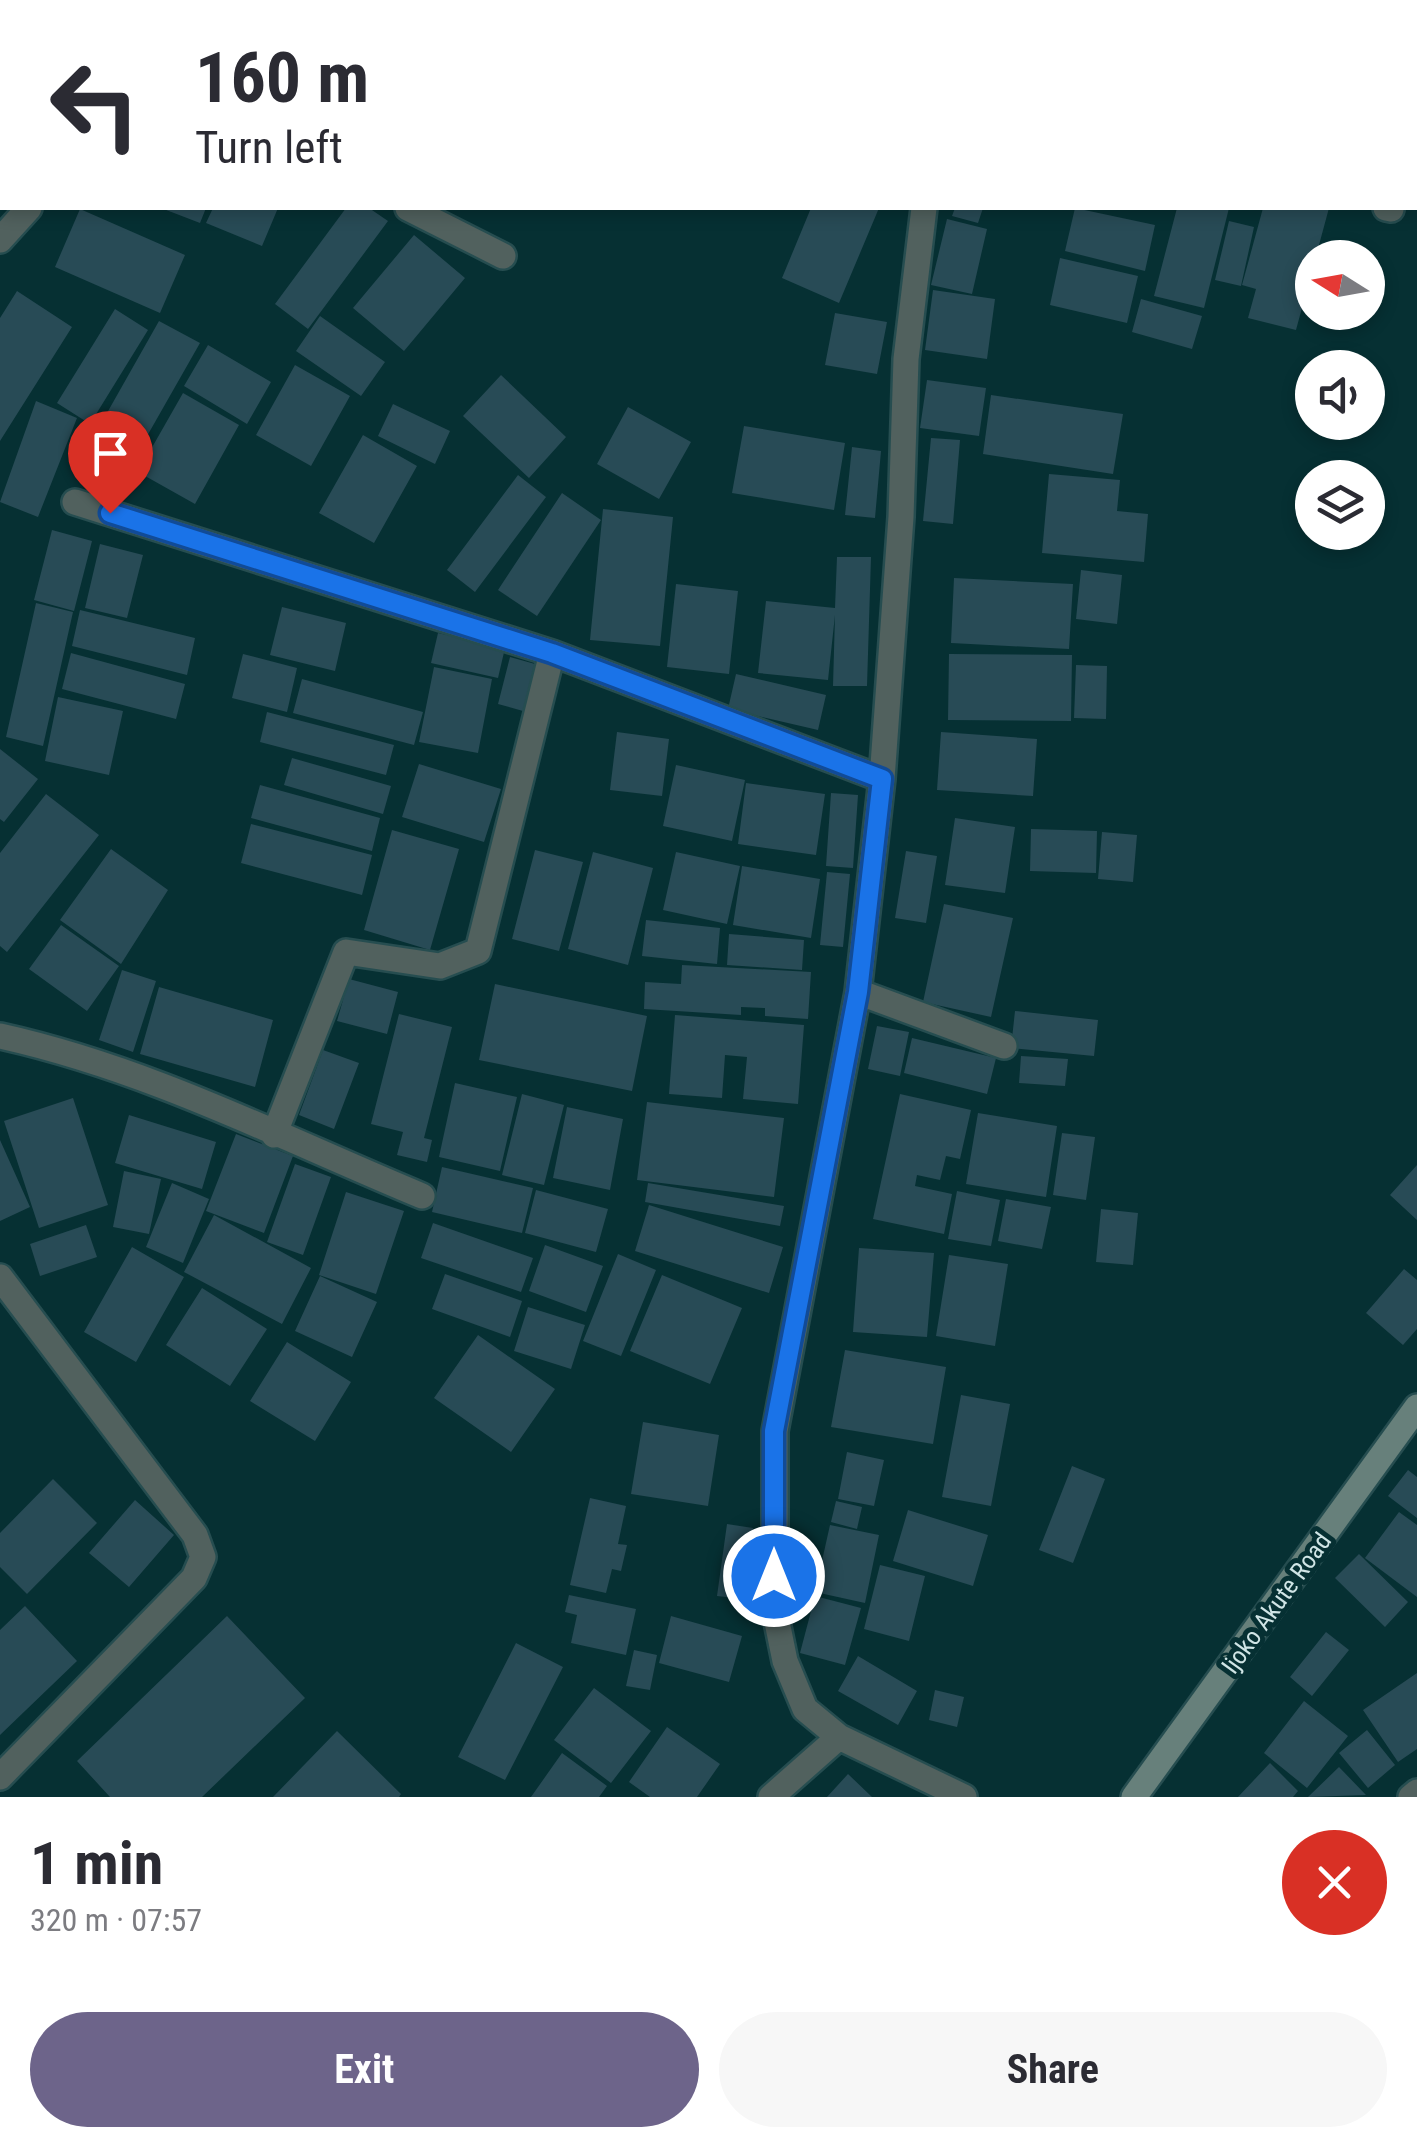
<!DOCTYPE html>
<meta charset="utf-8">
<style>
:root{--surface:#fff;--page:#f7f7f7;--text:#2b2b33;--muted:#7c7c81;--accent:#6d648a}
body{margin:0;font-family:"Roboto Condensed",sans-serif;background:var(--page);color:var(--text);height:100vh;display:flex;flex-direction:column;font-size:38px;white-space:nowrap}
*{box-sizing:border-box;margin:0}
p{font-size:32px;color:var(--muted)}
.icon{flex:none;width:55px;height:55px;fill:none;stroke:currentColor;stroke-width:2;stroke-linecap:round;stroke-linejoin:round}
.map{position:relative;height:1797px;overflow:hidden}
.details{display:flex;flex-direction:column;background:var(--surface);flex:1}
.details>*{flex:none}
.guide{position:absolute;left:0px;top:0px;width:1418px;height:210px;box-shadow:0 5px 15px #0003;background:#fff;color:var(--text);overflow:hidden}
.needle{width:65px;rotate:281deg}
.buttons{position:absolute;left:1295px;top:240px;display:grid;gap:20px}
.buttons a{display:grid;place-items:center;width:90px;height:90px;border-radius:50%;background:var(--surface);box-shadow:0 5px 15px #0003;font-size:50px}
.pin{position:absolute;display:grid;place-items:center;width:85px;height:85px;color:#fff;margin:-102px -42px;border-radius:50% 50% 50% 0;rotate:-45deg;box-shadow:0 0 10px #0007}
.pin .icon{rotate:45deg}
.me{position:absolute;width:110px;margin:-55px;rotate:0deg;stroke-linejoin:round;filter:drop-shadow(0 0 8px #0008)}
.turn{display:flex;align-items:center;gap:35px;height:210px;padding:0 30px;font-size:45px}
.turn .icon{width:130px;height:130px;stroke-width:2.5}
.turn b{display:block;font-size:70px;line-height:85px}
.round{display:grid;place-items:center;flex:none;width:105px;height:105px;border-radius:52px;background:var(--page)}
.overview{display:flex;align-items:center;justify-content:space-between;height:170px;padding:0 30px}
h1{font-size:60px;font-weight:700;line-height:75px}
.cta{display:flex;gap:20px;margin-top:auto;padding:20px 30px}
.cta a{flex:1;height:115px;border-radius:60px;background:var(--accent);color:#fff;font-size:40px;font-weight:700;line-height:115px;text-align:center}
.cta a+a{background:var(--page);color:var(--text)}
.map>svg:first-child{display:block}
.building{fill:#284b56}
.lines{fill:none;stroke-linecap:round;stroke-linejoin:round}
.street-casing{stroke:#264d50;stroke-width:30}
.secondary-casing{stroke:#264d50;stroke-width:30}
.street{stroke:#51615e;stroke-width:25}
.secondary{stroke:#67807b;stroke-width:25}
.route-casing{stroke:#114b97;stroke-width:25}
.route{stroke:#1a73e8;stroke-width:18}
.labels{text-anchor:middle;stroke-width:10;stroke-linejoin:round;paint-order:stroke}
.street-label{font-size:25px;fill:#d0e5e6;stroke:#063033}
</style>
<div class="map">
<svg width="1417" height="1797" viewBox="0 0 1417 1797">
<rect width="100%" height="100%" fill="#063033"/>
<path class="building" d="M161,208h45l-6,15z
M213,208h65l-16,38 -56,-23z
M346,208h23l19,13 -80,108 -33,-25z
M811,208h68l-40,95 -57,-25z
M955,208h28l-5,15 -26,-7z
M1075,208l80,17 -10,46 -80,-20z
M1177,208h52l-25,100 -50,-12z
M1263,208h66l-33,122 -48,-12 8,-29 -14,-4z
M80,209l105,46 -25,58 -105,-46z
M947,219l40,10 -15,65 -41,-9z
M1229,221l25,6 -13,59 -26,-6z
M414,235l51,43 -61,73 -51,-43z
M1060,258l78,18 -11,47 -77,-18z
M933,290l62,9 -8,60 -62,-9z
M17,291l55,36 -72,114v-123z
M1141,299l61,17 -10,33 -60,-17z
M115,309l33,21 -58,94 -33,-21z
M835,313l52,9 -10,52 -52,-9z
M320,316l65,46 -24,34 -65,-45z
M159,321l41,22 -70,123 -40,-23z
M208,345l63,37 -24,42 -63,-38z
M295,365l55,31 -39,70 -55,-31z
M501,375l65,62 -37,41 -66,-62z
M927,380l59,8 -7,48 -59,-8z
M183,393l56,32 -44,79 -57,-32z
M991,395l132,19 -10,60 -130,-20z
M36,401l41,17 -39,99 -38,-15z
M393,404l57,27 -15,33 -57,-28z
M628,407l63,35 -32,57 -62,-35z
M744,426l101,17 -11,67 -102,-17z
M363,435l54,31 -43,77 -55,-30z
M931,438l29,2 -7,84 -30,-3z
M852,447l29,4 -6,67 -30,-3z
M1049,474l71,6 -3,31 31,3 -4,48 -102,-9z
M518,475l28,22 -71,95 -28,-22z
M562,493l39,27 -64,96 -39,-26z
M603,509l70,8 -13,129 -70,-6z
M52,530l40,11 -18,70 -40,-11z
M100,544l43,11 -16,63 -42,-10z
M837,557h34l-4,129h-34l2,-71 -7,65 -70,-7 8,-72 69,7z
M1081,570l41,5 -5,49 -41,-5z
M954,578l119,6 -4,65 -118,-6z
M676,584l62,7 -9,83 -62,-7z
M36,603l37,9 -30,134 -37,-9z
M282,607l64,16 -11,48 -65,-16z
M80,610l115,28 -8,37 -115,-29z
M438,633l67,15 -7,30 -67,-15z
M71,653l114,31 -9,35 -114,-30z
M243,654l54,14 -10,44 -55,-14z
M949,654l123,1 -1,66 -123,-1z
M510,657l25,7 -12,47 -25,-7z
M1076,665l31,1 -1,53 -32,-1z
M434,667l58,12 -14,74 -59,-11z
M736,674l90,21 -8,35 -90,-21z
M302,679l121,33 -9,33 -121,-32z
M58,697l65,14 -14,64 -64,-14z
M267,712l127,33 -8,30 -126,-33z
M617,732l52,7 -7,57 -52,-6z
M941,732l96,7 -4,57 -96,-6z
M0,749l38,30 -34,43 -4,-3z
M292,758l99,28 -8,28 -99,-29z
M419,764l82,25 -17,53 -82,-25z
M676,765l69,15 -13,61 -69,-15z
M746,783l79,11 -9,61 -78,-11z
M260,785l120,33 -8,33 -121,-33z
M831,793l27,2 -5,73 -27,-2z
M46,794l53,41 -92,117 -7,-6v-93z
M955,818l60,9 -10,66 -60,-8z
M251,824l121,31 -10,40 -121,-32z
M1031,829l66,2 -1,42 -66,-2z
M392,830l67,19 -29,101 -66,-20z
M1102,832l35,3 -4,47 -35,-3z
M111,849l57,41 -47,74 -61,-44z
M535,850l48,12 -24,89 -47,-12z
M906,851l31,5 -11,67 -31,-5z
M593,852l60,16 -25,97 -60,-16z
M676,852l64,14 -13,58 -64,-14z
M742,866l78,13 -9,59 -78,-13z
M827,872l23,2 -7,73 -23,-2z
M944,904l69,14 -22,99 -68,-15z
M646,920l74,8 -3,36 -75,-8z
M61,925l58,41 -32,45 -58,-42z
M729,934l75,6 -2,30 -75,-5z
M682,965l129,7 -3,47 -43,-3v-8l-24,-1v8l-97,-6 1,-27 36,2z
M122,970l34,11 -23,71 -34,-12z
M349,979l49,13 -11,42 -50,-13z
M495,984l152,32 -15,75 -153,-31z
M159,987l114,33 -18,67 -115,-33z
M1015,1011l83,9 -4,36 -83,-8z
M399,1014l53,13 -28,111 8,2 -5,22 -30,-7 6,-23 -32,-8z
M675,1015l129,10 -6,79 -55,-5 4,-42 -22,-2 -3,43 -53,-4z
M877,1026l32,6 -9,44 -32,-7z
M912,1038l84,20 -9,36 -83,-21z
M323,1050l36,13 -25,66 -35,-14z
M1021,1056l47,3 -3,27 -46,-3z
M455,1083l62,14 -17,74 -61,-14z
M522,1094l42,11 -20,80 -42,-10z
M900,1094l71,16 -11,49 -14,-3 -6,24 -23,-5 -2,11 37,8 -8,40 -71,-15z
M73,1098l35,107 -69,23 -35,-107z
M647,1102l137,16 -10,79 -137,-17z
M567,1107l56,12 -13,71 -57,-12z
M978,1113l79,13 -11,71 -80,-13z
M129,1115l87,27 -14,47 -87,-26z
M1062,1133l33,4 -9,63 -33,-5z
M236,1134l57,22 -29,77 -58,-22z
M0,1140l30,67 -30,14z
M295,1164l36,13 -28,78 -36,-13z
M1417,1165v55l-27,-25z
M442,1167l91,21 -11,45 -90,-21z
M124,1171l37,8 -12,55 -36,-7z
M172,1183l37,16 -26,64 -37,-16z
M648,1183l136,23 -4,20 -135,-24z
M536,1190l72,19 -12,43 -71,-19z
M957,1191l43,9 -9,46 -43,-7z
M346,1192l58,19 -28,83 -57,-19z
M1006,1199l45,8 -9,42 -44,-8z
M649,1205l134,42 -14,46 -134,-42z
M1101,1209l37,4 -5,52 -37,-3z
M214,1215l97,53 -29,56 -98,-52z
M433,1223l100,35 -12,34 -100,-34z
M86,1225l11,32 -57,19 -10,-32z
M545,1245l58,21 -17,46 -57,-21z
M132,1247l52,30 -48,85 -52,-30z
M859,1248l75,5 -7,84 -74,-5z
M618,1254l38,16 -35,86 -38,-15z
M949,1255l59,9 -13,82 -59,-10z
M1404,1269l13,11v49l-14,16 -37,-32z
M445,1274l77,27 -12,36 -78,-28z
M662,1275l80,33 -32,76 -80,-33z
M320,1276l57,26 -25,55 -57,-26z
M202,1288l65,41 -37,57 -64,-41z
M528,1307l57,18 -14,44 -57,-18z
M478,1335l77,54 -44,63 -77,-54z
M287,1342l64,40 -36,59 -65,-40z
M845,1350l101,17 -13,77 -102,-17z
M961,1395l49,9 -19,102 -49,-9z
M643,1422l76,13 -11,71 -77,-12z
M847,1452l37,8 -10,46 -36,-7z
M1072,1466l33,13 -32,84 -34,-13z
M1408,1470l9,7v41l-29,-22z
M53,1479l44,44 -70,71 -27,-27v-34z
M590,1498l36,8 -8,38 9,1 -6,26 -9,-2 -6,24 -36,-8z
M135,1500l39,35 -45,52 -40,-34z
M836,1501l26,6 -5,22 -26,-7z
M908,1510l80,25 -15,51 -80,-25z
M1399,1512l18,13v72l-52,-39z
M727,1524l26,4 -9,71 -27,-3z
M830,1525l49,10 -14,68 -50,-11z
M1359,1554l49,48 -23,25 -50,-49z
M880,1565l45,11 -16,65 -45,-12z
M569,1595l67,14 -10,46 -55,-12 6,-28 -12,-3z
M815,1596l46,12 -16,57 -45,-12z
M25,1606l52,55 -77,74v-105z
M227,1616l78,82 -103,99h-92l-33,-36z
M671,1616l71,20 -13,46 -70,-19z
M1326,1632l23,18 -37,46 -22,-19z
M516,1643l47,24 -58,113 -47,-23z
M634,1650l23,5 -7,35 -24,-4z
M858,1656l59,35 -19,34 -60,-34z
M1417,1673v76l-19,13 -35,-52z
M594,1688l57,43 -40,52 -57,-43z
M935,1690l29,7 -7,30 -28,-7z
M1304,1701l44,35 -41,52 -43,-35z
M667,1727l53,37 -23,33h-47l-21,-15z
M1367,1730l28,35 -27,23 -29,-35z
M337,1731l64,63 -2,3h-126z
M562,1753l45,33 -8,11h-68z
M1270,1763l28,28 -5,6h-55z
M1339,1767l27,28 -58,2z
M848,1774l24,23h-45z"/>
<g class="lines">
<defs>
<path id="street" d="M200,2l2,-2
M552,2l1,-2
M1007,2l1,-2
M408,208l95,48
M924,208l-18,151 -5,158 -19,262 -24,213 -83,439v181l10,49 20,48 34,28 125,60
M1386,208l5,1
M0,240l29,-32
M75,502l477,151 330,126
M858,992l146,54
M0,1036c149,33 282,102 422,160
M274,1135l72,-183 94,14 38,-15 74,-298
M0,1277l195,258 8,22 -9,21 -194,199
M771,1797l68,-60
M1411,1797l6,-5"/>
<path id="secondary" d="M1134,1797l283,-390"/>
</defs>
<use href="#street" class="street-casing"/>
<use href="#secondary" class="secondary-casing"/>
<use href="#street" class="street"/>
<use href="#secondary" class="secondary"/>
</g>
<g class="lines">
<defs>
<path id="route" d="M110,513l442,140 330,126 -24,213 -84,439v145"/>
</defs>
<use href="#route" class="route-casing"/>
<use href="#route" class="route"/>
</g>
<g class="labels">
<g class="street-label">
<text transform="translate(1276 1603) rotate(-54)" y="9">Ijoko Akute Road</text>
</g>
</g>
</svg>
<div class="buttons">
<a><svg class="needle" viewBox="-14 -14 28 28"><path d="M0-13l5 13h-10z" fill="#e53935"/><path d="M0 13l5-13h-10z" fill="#7c7c81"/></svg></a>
<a><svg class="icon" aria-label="sound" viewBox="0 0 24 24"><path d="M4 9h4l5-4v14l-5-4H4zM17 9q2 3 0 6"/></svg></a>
<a><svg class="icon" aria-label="layers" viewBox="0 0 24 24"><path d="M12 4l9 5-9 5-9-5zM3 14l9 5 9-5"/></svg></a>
</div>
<div class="pin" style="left:110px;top:513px;background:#d93025"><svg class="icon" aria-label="arrive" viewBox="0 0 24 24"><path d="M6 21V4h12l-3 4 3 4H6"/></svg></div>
<svg class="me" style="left:774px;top:1576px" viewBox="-20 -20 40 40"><circle r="17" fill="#1a73e8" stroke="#fff" stroke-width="3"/><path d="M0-11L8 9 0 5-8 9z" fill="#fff"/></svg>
<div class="guide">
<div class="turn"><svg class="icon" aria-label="left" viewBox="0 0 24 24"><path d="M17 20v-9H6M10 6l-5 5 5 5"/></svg><div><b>160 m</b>Turn left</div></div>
</div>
</div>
<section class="details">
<div class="overview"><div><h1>1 min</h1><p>320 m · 07:57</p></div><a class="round" style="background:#d93025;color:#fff"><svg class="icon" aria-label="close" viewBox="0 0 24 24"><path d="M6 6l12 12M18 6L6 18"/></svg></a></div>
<div class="cta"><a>Exit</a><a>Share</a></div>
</section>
